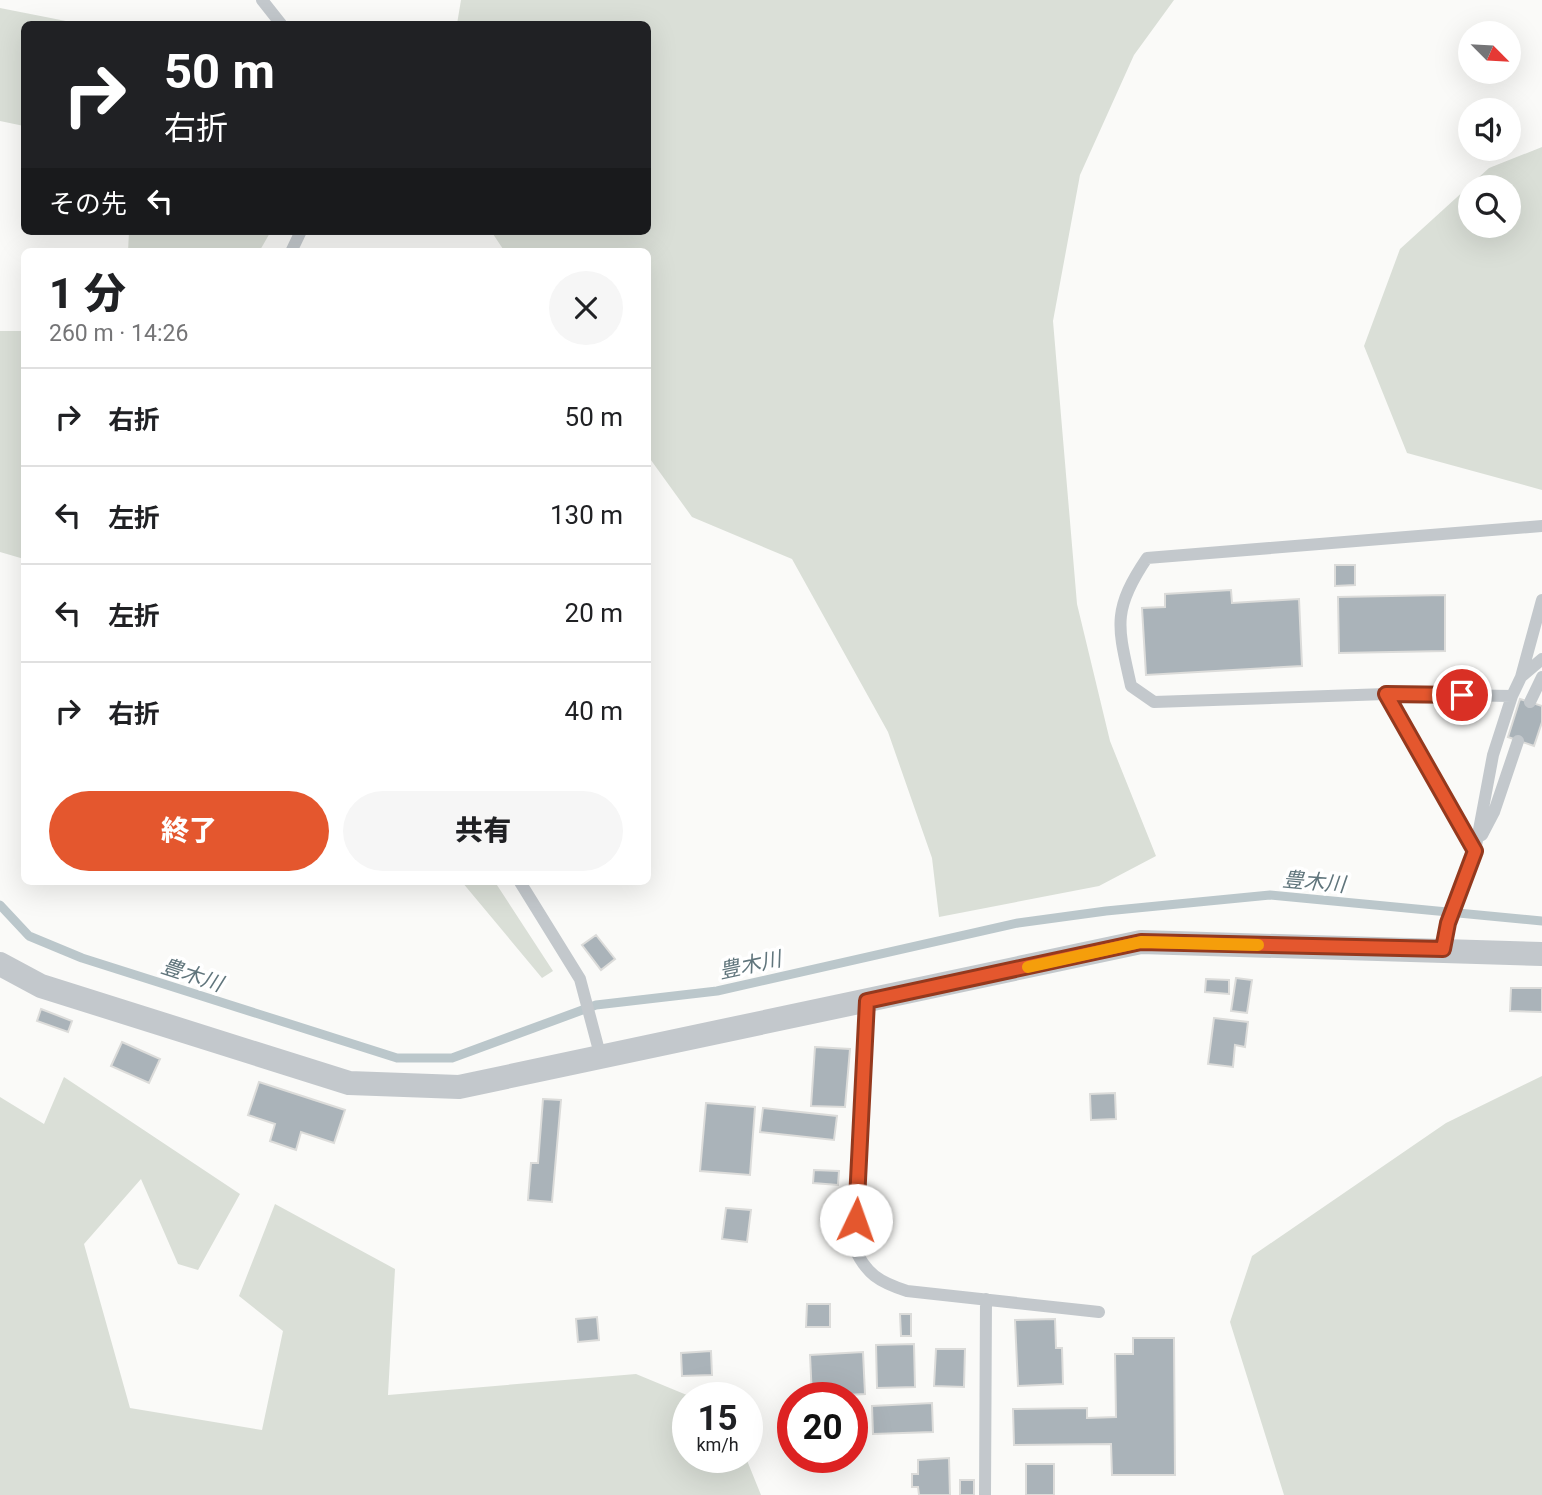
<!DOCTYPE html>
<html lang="ja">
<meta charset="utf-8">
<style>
:root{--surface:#fff;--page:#f6f6f6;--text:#202124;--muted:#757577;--line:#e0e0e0;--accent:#e4572e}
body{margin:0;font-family:Roboto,"Noto Sans JP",sans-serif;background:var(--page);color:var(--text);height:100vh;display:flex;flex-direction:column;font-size:26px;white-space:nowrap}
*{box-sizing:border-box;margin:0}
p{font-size:23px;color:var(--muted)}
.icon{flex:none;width:38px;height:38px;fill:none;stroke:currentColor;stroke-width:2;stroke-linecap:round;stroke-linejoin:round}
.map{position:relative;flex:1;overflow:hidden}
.side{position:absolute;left:21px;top:248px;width:630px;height:637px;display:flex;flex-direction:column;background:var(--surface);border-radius:10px;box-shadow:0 7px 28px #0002}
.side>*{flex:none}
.hud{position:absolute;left:21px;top:21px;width:630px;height:214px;border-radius:10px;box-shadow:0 7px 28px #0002;background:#202124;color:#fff;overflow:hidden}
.needle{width:46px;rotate:114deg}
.controls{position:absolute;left:1458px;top:21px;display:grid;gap:14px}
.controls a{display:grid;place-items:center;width:63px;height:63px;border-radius:50%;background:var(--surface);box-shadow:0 7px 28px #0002;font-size:35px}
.speed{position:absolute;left:672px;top:1382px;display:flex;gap:14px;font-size:35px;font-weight:700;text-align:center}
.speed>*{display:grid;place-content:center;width:91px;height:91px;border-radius:50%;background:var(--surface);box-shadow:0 7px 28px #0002;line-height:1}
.speed small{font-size:18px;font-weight:400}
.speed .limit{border:10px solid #d22;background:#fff;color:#111}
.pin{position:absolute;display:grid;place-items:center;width:60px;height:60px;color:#fff;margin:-30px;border:4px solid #fff;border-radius:50%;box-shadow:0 2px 7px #0007}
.me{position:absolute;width:77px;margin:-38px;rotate:3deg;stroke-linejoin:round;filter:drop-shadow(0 0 5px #0008)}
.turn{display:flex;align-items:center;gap:24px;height:147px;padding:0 28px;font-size:32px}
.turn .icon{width:91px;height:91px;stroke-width:2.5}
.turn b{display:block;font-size:49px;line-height:60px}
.then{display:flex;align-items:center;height:66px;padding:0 28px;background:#0003;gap:14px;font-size:26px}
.round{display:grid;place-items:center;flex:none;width:74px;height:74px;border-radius:37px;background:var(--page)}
.overview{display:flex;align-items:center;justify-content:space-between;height:119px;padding:0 28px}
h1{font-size:42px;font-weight:800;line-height:52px}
.action{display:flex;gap:14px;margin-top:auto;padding:14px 28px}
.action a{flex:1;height:80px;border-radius:42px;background:var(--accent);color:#fff;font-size:28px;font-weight:800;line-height:80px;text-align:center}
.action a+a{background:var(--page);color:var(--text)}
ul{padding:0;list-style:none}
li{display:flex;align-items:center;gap:21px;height:98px;padding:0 28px;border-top:2px solid var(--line)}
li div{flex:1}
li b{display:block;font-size:26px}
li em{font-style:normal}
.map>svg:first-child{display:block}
.green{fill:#dadfd7;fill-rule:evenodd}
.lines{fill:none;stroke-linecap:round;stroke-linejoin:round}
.stream{stroke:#bbc7cb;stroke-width:9}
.building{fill:#aab3b9;stroke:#dcdcda;stroke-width:2}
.lane{stroke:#c3c8cc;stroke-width:12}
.street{stroke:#c3c8cc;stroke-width:24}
.route-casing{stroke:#94391e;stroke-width:18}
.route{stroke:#e4572e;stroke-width:12}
.slow{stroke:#f59e0b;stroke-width:12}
.labels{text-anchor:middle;stroke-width:7;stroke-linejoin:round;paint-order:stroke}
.water-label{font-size:21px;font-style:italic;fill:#60757c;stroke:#fff}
</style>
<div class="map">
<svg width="1542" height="1495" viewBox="0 0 1542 1495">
<rect width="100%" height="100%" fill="#fafaf8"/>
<path class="green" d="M461,0h713l-40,55 -54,120 -27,146 24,283 33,137 46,115 -57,30 -160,31 -7,-59 -44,-126 -96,-173 -100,-42 -44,-61v-204h-143l-14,-21h157v-207h-191z
M0,8l81,16h-57v102l-24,-5z
M1542,147v343l-135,-37 -43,-107 36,-97 89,-81zM1508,187v39h-38v-39z
M129,231h142l-12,21h-131z
M0,331h24v228l-24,-7z
M462,882h33l58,89 -11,7z
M1542,1076v419h-258l-54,-173 22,-66 194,-133z
M64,1077l176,117 -42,76 -20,-6 -37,-85 -57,65 46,164 132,22 21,-99 -44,-35 36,-92 120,65 -7,126 248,-21 58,24h-6v60h58l15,37h-761v-398l44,27z"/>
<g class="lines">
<path class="stream" d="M0,905l29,31 53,22 315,100h55l144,-53 121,-14 301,-68 88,-12 164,-16 272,26"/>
</g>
<path class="building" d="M1335,565h20v20l-20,1z
M1231,590l1,13 67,-4 3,67 -156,9 -4,-67 23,-1v-13z
M1445,595v56l-106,2 -1,-56z
M1520,699l22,7v16l-8,24 -26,-9z
M596,935l19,24 -14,11 -19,-25z
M1236,978l16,2 -5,33 -16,-2z
M1206,979l23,1v14l-24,-2z
M1511,988h31v24l-32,-1z
M41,1009l31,12 -4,11 -31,-11z
M1214,1018l34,4 -3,25 -10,-2 -2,22 -25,-3z
M122,1042l38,17 -11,24 -38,-17z
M815,1047l35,2 -5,58 -34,-1z
M259,1082l86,28 -11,33 -33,-11 -5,18 -26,-9 5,-17 -27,-9z
M1115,1093l1,26 -25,1 -1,-26z
M543,1099l18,1 -9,102 -24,-2 3,-37h7z
M706,1103l49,4 -5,68 -50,-4z
M763,1108l74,8 -3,24 -74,-8z
M814,1170l25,1 -1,14 -25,-2z
M726,1208l25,2 -4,32 -25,-3z
M807,1304h23v23h-24z
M900,1314h11v22h-10z
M597,1317l2,23 -21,2 -2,-23z
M1055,1319l1,29h6l1,36 -45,2 -3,-66z
M1133,1338h41l1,137h-63l-1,-31 -97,1 -1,-36 74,-1v10l29,-1 -1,-63h18z
M914,1344l1,43 -38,1 -1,-43z
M936,1349h29l-1,38 -30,-1z
M711,1351l1,24 -30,1 -1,-23z
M863,1352l2,42 -53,3 -2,-42z
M932,1403l1,29 -60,2 -1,-28z
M949,1458l1,37h-31l-1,-8h-6v-13h6v-14z
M1026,1464h28v31h-28z
M960,1480h14v15h-14z"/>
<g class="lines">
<path class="lane" d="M262,0l19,24
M291,252l10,-21
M1521,677l21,-77
M1386,694l89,157
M1512,696l-126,-2 -232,8 -23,-16c-13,-59 -20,-75 16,-128l395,-32
M1530,702l12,-25
M1482,835l12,-23 24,-71
M520,882l60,97 21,79
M1443,949l5,-26 27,-72 18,-96 19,-59 9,-19 21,-18
M867,1001l-13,246c12,27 25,35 53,44l192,21
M985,1495l1,-196"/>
<path class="street" d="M0,964l41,22 308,97 110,4 682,-145 401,12"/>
</g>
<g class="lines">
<defs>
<path id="route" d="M856,1220l11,-219 274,-59 302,7 5,-26 27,-72 -89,-157 76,1"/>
</defs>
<use href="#route" class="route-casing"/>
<use href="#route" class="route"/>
<path class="slow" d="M1028,967l113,-25 117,3"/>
</g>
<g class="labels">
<g class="water-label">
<text transform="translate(1314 882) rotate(5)" y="7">豊木川</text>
<text transform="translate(750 965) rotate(-12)" y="7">豊木川</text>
<text transform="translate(192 975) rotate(18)" y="7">豊木川</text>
</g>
</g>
</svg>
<div class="controls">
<a><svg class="needle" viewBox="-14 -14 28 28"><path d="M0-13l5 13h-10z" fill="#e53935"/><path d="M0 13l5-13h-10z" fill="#757577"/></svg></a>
<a><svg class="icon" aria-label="sound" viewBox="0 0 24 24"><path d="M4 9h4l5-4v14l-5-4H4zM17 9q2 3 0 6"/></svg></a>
<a><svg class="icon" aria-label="search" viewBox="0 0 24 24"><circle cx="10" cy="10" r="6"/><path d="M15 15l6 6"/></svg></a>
</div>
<div class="speed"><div>15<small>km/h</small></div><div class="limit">20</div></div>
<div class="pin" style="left:1462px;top:695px;background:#d93025"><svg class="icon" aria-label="arrive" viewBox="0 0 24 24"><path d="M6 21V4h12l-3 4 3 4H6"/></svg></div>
<svg class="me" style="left:856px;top:1220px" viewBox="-20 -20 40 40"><circle r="19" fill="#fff"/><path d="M0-13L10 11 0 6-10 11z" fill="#e4572e"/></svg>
<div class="hud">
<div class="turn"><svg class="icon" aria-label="right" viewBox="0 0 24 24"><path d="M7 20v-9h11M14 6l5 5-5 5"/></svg><div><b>50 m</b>右折</div></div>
<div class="then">その先<svg class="icon" aria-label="left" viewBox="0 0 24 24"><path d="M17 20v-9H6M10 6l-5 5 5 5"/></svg></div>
</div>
<section class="side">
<div class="overview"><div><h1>1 分</h1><p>260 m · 14:26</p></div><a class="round"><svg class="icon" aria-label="close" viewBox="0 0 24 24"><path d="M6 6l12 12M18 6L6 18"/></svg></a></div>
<ul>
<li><svg class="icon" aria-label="right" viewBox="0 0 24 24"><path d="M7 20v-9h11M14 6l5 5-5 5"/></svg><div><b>右折</b></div><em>50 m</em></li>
<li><svg class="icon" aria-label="left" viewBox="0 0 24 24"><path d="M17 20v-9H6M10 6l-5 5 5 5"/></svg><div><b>左折</b></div><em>130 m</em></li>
<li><svg class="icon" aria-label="left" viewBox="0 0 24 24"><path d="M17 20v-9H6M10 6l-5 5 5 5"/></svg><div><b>左折</b></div><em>20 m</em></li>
<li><svg class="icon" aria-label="right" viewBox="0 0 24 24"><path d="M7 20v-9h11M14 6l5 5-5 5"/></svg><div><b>右折</b></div><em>40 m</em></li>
</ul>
<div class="action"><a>終了</a><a>共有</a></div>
</section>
</div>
